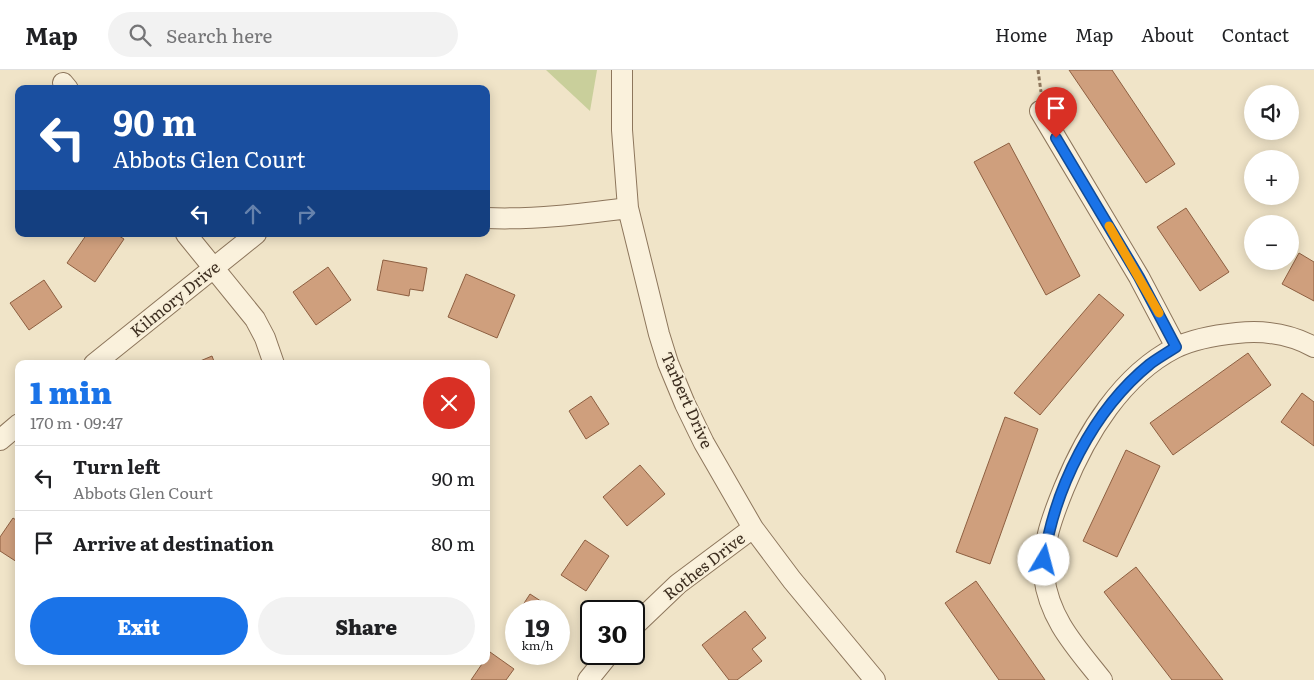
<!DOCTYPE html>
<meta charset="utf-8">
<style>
:root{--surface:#fff;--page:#f2f2f2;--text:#202124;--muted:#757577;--line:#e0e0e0;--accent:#1a73e8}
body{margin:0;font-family:Literata,serif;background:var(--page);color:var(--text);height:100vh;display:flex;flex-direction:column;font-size:19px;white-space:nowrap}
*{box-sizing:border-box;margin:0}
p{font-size:16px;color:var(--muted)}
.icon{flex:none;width:28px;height:28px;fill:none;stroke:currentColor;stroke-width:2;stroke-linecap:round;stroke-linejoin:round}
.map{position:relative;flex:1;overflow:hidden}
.details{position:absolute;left:15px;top:290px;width:475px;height:305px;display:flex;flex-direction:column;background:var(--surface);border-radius:10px;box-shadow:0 2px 12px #0003}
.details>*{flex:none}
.top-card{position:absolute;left:15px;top:15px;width:475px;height:152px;border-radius:10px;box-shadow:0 2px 12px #0003;background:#1a4fa0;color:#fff;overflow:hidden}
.controls{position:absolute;left:1244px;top:15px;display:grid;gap:10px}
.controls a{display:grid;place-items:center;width:55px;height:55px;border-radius:50%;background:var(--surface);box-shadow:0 2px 12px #0003;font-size:25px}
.speed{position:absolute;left:505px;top:530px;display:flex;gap:10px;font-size:25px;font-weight:700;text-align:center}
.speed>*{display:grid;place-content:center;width:65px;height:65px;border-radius:50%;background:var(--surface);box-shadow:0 2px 12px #0003;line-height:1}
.speed small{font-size:12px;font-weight:400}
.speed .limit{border:2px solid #111;border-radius:8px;background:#fff;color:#111}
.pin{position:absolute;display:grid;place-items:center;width:42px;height:42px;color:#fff;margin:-51px -21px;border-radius:50% 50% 50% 0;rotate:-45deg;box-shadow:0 0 5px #0007}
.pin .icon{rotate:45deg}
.me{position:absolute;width:55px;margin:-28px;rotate:8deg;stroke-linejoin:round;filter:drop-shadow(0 0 4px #0008)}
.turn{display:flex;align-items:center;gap:18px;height:105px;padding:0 15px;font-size:22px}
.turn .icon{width:65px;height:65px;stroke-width:2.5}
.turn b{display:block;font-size:35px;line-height:42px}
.lanes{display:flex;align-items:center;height:48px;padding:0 15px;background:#0003;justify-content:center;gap:25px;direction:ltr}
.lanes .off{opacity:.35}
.round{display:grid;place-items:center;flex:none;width:52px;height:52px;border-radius:26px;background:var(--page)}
.summary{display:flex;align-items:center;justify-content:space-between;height:85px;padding:0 15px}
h1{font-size:30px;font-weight:800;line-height:38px;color:var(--accent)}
.primary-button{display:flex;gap:10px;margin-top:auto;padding:10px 15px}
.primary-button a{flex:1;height:58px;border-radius:30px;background:var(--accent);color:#fff;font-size:20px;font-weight:800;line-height:58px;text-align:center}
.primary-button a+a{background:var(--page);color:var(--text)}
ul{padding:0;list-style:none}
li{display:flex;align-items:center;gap:15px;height:65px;padding:0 15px;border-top:1px solid var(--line)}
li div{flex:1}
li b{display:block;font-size:19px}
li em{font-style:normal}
header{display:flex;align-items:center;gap:30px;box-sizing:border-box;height:70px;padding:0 25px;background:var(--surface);border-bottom:1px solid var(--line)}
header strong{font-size:24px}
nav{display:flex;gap:28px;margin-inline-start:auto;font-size:18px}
.search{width:350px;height:45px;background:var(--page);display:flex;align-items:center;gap:12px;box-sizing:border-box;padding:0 18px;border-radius:28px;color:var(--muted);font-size:19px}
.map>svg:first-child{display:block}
.park{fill:#c9cf9b}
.building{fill:#cf9f7d;stroke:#8d5f41}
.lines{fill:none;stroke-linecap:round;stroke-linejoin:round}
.street-casing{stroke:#8d765c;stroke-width:22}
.path{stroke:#8d765c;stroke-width:3;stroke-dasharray:4 2.5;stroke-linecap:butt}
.street{stroke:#faf1dc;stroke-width:20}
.route-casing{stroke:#114b97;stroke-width:12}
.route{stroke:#1a73e8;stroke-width:9}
.slow{stroke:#f59e0b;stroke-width:9}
.labels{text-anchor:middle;stroke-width:4;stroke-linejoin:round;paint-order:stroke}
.street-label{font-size:16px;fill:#3d2e20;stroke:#f7eed8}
</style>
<header>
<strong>Map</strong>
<div class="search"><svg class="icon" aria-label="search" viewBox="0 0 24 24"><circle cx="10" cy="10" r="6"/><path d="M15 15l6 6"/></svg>Search here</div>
<nav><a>Home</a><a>Map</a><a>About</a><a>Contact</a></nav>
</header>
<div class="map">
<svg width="1314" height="610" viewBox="0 0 1314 610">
<rect width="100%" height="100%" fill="#f0e4c8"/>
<path class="park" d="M546,0h51l-7,41z"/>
<path class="building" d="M1069,0h43l63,94 -29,19z
M1009,73l71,133 -34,19 -72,-133z
M1186,138l43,64 -29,19 -43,-64z
M87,164h29l8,5 -29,43 -28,-19z
M1299,183l15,9v39l-32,-17z
M383,190l44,8 -4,23 -13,-2 -1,7 -32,-6z
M328,197l23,33 -35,25 -23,-33z
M466,204l49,21 -18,43 -49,-21z
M44,210l18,27 -33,23 -19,-27z
M1099,224l25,21 -84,100 -26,-22z
M1248,283l23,32 -98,70 -23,-32z
M212,286l3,8h-22z
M1302,323l12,9v44l-33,-24z
M591,326l18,28 -23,15 -17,-28z
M1005,347l33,12 -48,135 -34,-12z
M1126,380l34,16 -43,91 -34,-16z
M640,395l25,29 -38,32 -24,-29z
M13,448l6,4v38l-2,2 -17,-11v-14z
M585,470l24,16 -23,35 -25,-16z
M1136,497l87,113h-51l-68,-88z
M976,511l69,99h-46l-54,-77z
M530,524l26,17h-37z
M745,541l21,27 -14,11 10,12 -25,19h-8l-27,-35z
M490,582l24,17 -8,11h-35l13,-19h2v-4z"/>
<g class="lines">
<defs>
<path id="street" d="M622,0v60l6,78 31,126 9,29 17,41 19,39 49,85 39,52 83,100
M63,13l5,6
M1040,41l99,166 37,70
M486,148c48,2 95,-4 142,-10
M186,164l69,85 10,19 9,26
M94,294l162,-130
M0,370l19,-16
M634,556l44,-42 75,-56
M588,610l21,-26
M1102,610c-26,-33 -53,-61 -58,-104 -3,-30 9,-61 20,-88 22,-54 58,-113 111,-140 18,-9 42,-13 62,-15 27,-3 53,1 77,14"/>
</defs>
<use href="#street" class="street-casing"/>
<path class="path" d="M1038,0l3,22"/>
<use href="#street" class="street"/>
</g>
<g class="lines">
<defs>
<path id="route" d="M1044,490c10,-71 49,-150 106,-196 8,-6 17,-11 26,-17l-37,-70 -83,-139"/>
</defs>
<use href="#route" class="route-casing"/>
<use href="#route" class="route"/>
<path class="slow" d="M1109,156l50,87"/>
</g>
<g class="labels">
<g class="street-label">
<text transform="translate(175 229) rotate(-39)" y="6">Kilmory Drive</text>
<text transform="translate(687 330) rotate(66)" y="6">Tarbert Drive</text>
<text transform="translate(704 496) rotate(-38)" y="6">Rothes Drive</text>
</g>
</g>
</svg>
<div class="controls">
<a><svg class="icon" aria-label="sound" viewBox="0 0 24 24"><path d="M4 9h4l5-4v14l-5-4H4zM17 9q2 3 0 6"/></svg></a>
<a>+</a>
<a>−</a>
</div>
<div class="speed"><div>19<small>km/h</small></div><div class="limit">30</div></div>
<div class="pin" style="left:1056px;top:68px;background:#d93025"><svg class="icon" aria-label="arrive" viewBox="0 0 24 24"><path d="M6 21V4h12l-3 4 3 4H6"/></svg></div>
<svg class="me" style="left:1044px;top:490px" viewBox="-20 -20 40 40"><circle r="19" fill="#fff"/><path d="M0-13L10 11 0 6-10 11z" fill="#1a73e8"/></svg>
<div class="top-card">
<div class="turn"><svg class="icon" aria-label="left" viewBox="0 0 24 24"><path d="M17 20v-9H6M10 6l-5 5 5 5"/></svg><div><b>90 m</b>Abbots Glen Court</div></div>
<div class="lanes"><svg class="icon" aria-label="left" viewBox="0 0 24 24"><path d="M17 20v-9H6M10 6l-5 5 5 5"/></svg><svg class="icon off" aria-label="ahead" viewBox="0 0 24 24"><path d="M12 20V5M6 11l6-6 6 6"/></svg><svg class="icon off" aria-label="right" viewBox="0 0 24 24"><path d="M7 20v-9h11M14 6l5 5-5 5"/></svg></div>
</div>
<section class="details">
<div class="summary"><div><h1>1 min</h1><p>170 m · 09:47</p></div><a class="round" style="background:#d93025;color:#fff"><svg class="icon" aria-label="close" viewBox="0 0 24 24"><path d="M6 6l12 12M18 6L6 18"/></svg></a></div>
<ul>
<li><svg class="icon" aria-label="left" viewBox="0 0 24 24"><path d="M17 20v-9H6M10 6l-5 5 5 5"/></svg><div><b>Turn left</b><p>Abbots Glen Court</p></div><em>90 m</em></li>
<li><svg class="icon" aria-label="arrive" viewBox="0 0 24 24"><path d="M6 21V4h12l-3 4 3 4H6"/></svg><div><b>Arrive at destination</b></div><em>80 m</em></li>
</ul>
<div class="primary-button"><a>Exit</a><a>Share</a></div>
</section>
</div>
